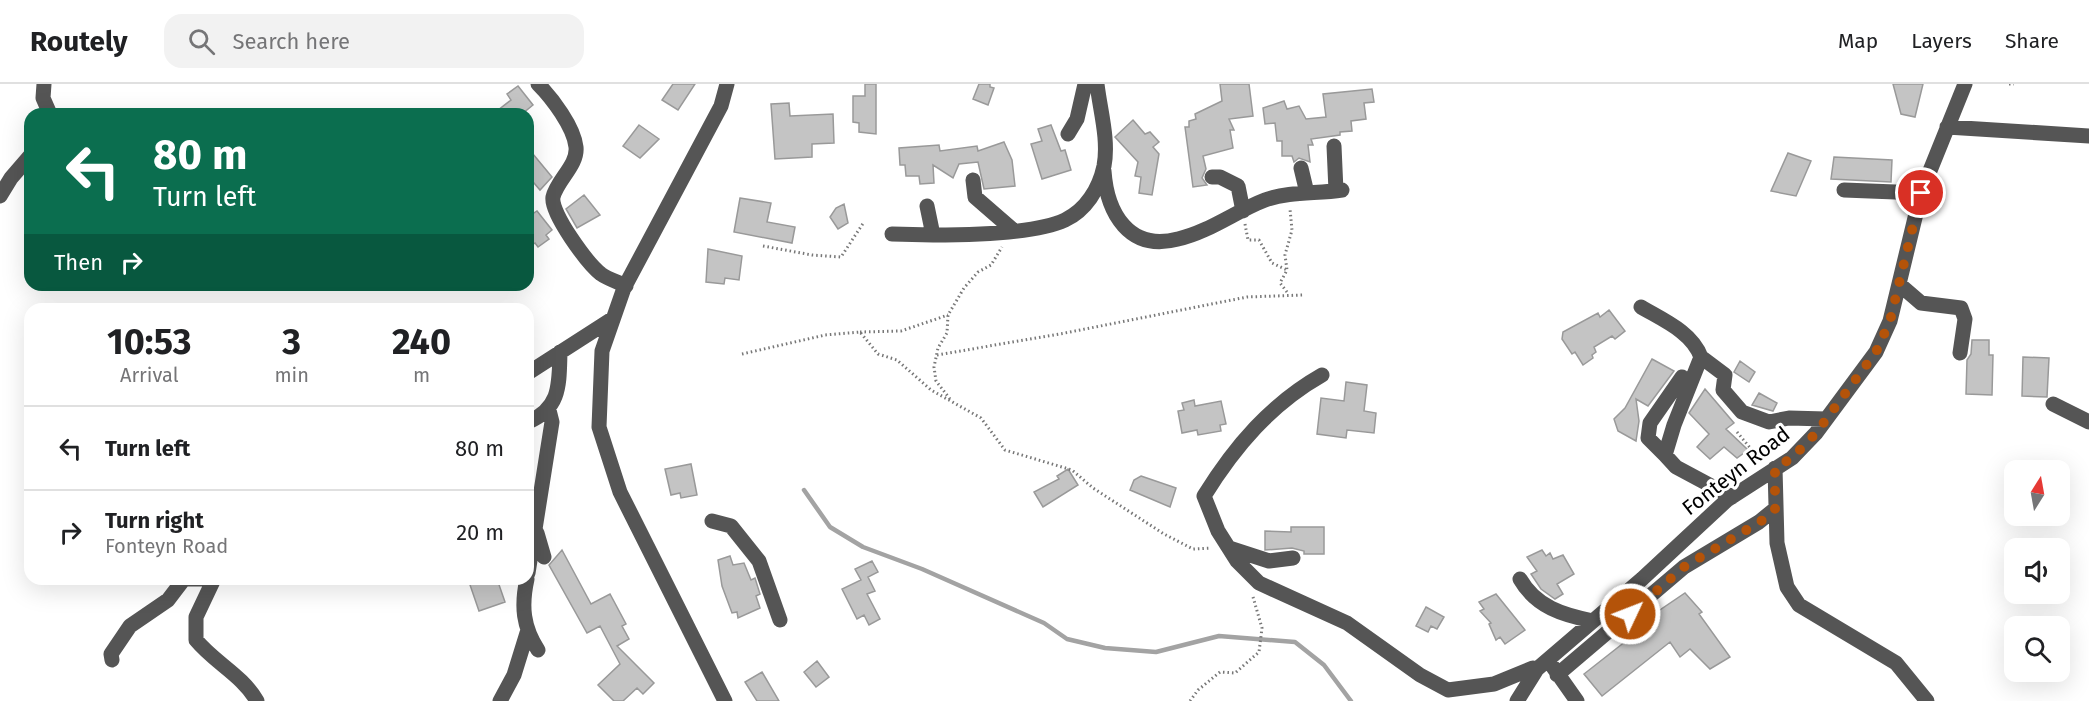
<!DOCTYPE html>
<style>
:root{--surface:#fff;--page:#f2f2f2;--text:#202124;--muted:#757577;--line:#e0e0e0}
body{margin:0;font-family:"Fira Sans",sans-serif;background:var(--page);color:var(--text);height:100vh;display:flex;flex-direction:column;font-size:22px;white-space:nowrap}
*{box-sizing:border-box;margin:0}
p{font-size:20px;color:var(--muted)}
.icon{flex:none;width:33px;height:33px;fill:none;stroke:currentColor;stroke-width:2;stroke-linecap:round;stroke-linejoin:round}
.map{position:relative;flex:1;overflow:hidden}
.side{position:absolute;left:24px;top:219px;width:510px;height:282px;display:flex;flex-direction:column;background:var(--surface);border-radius:18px;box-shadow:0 6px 24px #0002}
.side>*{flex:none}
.hud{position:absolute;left:24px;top:24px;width:510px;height:183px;border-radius:18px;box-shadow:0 6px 24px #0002;background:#0b6e4f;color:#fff;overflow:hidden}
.needle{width:39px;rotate:11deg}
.buttons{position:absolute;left:2004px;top:376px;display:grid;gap:12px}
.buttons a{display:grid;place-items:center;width:66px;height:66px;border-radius:12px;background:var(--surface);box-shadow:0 6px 24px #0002;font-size:30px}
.pin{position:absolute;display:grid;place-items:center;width:51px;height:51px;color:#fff;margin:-26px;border:3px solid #fff;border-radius:50%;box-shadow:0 2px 6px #0007}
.me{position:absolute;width:66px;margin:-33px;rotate:47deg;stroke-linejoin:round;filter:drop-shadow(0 0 4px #0008)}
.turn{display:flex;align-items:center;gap:21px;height:126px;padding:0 30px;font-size:27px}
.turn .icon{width:78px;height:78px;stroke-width:2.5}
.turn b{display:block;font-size:42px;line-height:51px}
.then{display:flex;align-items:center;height:57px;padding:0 30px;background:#0003;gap:12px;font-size:22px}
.eta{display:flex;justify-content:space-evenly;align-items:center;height:102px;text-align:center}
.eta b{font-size:36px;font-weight:700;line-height:42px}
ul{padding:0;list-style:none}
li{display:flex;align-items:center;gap:18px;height:84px;padding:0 30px;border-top:2px solid var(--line)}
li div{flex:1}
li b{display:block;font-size:22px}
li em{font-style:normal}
header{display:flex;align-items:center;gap:36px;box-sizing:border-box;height:84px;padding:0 30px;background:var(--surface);border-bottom:2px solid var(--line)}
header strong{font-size:28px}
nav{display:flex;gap:33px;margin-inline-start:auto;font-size:21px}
.search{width:420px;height:54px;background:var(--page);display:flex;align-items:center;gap:15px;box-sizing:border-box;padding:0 21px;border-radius:18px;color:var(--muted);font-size:22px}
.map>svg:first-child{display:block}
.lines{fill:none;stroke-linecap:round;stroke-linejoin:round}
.stream{stroke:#a3a3a3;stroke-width:4.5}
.building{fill:#c4c4c4;stroke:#999;stroke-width:1.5}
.path{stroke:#777;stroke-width:3;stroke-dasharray:1.5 3;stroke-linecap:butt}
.minor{stroke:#555;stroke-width:15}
.route{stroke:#b45309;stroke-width:10;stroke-dasharray:0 18}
.labels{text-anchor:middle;stroke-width:6;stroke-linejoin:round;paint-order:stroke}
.street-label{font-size:21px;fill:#000;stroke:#fff}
</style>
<header>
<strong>Routely</strong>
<div class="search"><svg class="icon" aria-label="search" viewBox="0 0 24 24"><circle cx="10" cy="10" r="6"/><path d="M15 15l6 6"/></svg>Search here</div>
<nav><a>Map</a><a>Layers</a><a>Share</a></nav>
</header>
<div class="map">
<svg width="2089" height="617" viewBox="0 0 2089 617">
<rect width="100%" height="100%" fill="#fff"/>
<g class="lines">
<path class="stream" d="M804,406l26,37 33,20 59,22 122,54 23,16 38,9 51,4 63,-16 76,6 29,23 27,36"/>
</g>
<path class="building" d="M673,0h22l-17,26 -16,-10z
M865,0h11v50l-17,-2v-9l-6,-1v-26h12z
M979,0h11v3l4,1 -6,17 -15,-6z
M1220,0h29l4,32 -24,3 5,11h-4l3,18 -30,8 3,13 -4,9 5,7 -14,2 -8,-60h4v-6l7,-2 -1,-5 27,-13z
M1893,0h30l-8,33 -14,-3z
M518,2l15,19 -11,9h-29l18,-14 -4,-6z
M1372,5l2,13 -10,1 2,16 -15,2 1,10 -12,1v3l-29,4 2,6h-5l2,17 -11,-4 -5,4 -2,-6h-10v-15h-5l-2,-18 -10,1 -2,-16 21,-7 3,8 12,-3 7,13 20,-2 -3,-23z
M789,19l1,13 43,-2 1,29 -22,1v13l-37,2 -4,-55z
M1133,36l12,14 5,-2 9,10 -6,5 6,7 -7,41 -13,-2 2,-16 -6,-1 3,-14 -23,-25z
M639,41l20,14 -19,19 -17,-12z
M1051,41l10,26 4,-1 6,20 -29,9 -11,-35 11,-3 -4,-12z
M1004,58l8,18 3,26 -31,3 -6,-27 -19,2 -6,14 -20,-13 1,18 -14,1 -1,-8h-13l-1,-11h-5l-1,-17 40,-3 1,6 37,-5 1,5z
M528,64l24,29 -12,13 -12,-14z
M1788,69l23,8 -15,35 -25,-5z
M1834,73l58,3 -1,22 -60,-3z
M584,111l16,20 -23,13 -11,-19z
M740,114l31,5 -4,19 28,5 -3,16 -58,-11z
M844,120l4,19 -10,6 -8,-12 6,-9z
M537,127l15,19 -6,5 3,4 -11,8 -3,-4 -7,5v-31z
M708,165l34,7 -3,24 -14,-2 -1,6 -18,-2z
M1609,226l16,21 -10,8 -3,-3 -18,11 2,5 -4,3 1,3 -10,7 -8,-13 -3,2 -10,-15 1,-7 35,-19 2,4z
M1972,256h17v15h4l-1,40 -26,-1 1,-34 4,-6z
M2023,273l26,1 -2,39 -25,-1z
M1652,275l22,12 -26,35 -12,-7 3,22 -3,20 -18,-10 -4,-12 11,-11z
M1740,277l15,11 -6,10 -15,-10z
M1346,298l21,3 -3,26 12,2 -2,20 -27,-3 -1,8 -29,-4 4,-36 23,3z
M1705,305l29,34 -8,6 22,21 -11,8 -13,-11 -14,12 -13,-12 12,-13 -20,-21z
M1759,309l18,10 -4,8 -21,-6z
M1194,316l1,6 26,-5 5,23 -6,1 1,6 -23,4 -1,-5 -15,3 -4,-22 6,-1 -2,-7z
M691,380l6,31 -16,3 -1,-5 -9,2 -6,-26z
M1068,385l10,16 -35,22 -9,-15 25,-13 -2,-3z
M1141,392l35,12 -6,19 -40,-17 4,-10z
M1291,443h33v27h-20v-3l-12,-3 -27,2v-19l26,1z
M562,466l29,54 19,-10 16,30 -4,2 7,13 -12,7 37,37 -11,11 -6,-6 -14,13h-9l-16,-16 22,-21 -20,-38 -13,7 -38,-68z
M1542,466l4,6 4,-3 3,6 10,-4 11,19 -17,10 6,10 -8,5 -14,-10 -10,-15 6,-3 -10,-14z
M730,472l3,9 11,-2 7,17 4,-2 5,16 -4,2 4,12 -22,10 -1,-6 -5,1 -10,-27 -4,-26z
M872,477l6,11 -10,5 7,14 -8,3 13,25 -11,6 -5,-10 -7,4 -15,-30 19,-9 -6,-11z
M468,495h29l8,23 -26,9z
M1685,509l17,19 -3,2 31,43 -20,12 -20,-20 -10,8 -10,-15 -68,54 -18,-22 75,-59 -2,-3z
M1496,510l29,36 -20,14 -5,-7 -4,3 -7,-16 2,-1 -11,-12 4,-2 -5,-7z
M1426,523l18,10 -7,12 -6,-3 -3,6 -12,-6z
M817,577l12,16 -13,10 -12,-15z
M762,588l17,29h-22l-12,-19z"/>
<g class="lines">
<path class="path" d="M2009,0h5
M1245,140l3,16h11l13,23 15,7
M763,162l49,9 29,2 23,-35
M1287,208l-7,-9 7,-13 -2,-15 7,-25 -2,-21
M860,248l41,-1 47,-16
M742,270l83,-19 35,-3 18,22 19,6 34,30 50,28 24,32 67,20 21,18 71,46 29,15 18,-1
M937,271l128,-22 182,-36 56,-2
M950,315l-14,-18 -2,-14 4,-19 9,-15 1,-18 16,-27 14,-16 13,-7 11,-18
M1737,348l24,29
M1190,617l8,-11 22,-18 15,1 24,-21 3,-24 -9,-31"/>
<path class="minor" d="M44,0l-1,14 7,16
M538,0c14,14 36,43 38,63 2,18 -19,33 -23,50 -3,16 35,67 48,77 7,5 17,8 25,12
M1947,43l142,9
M1068,50l9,-15 8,-35
M1334,62l2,45
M1301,84l6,25
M1104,87c3,42 25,81 74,68 31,-7 58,-28 87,-39 25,-9 52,-6 77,-10
M1212,93h8l18,9 5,25
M973,96l2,17 38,33
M1844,106l77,3
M0,112l11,-18 19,-22
M927,122l6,29c34,0 102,-1 132,-15 21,-10 34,-31 39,-54 5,-26 -4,-56 -7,-82
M892,150l41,1
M1899,200l22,19 40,5 4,11 -5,34
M1641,223c22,13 51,25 60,50l-27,68 -9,30 11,12 56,30
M1701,273l24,18 -2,15 19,22 27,10 20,-4 37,1
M528,289l84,-54
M1322,291c-51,29 -87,71 -118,121l14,35 19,30 22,22 88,40 73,52 28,15 46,-6 39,-16
M2053,320l36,18
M528,338c33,-14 31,-38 32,-70
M1665,371l-17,-17 2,-15 32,-46
M1775,384l2,75 10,44 12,18 97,58 31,38
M712,437l19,5 28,35 21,59
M537,449l7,24
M1229,464l40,13 24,-3
M528,489l24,-151 -3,-12
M214,495l-18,38v23c19,23 46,35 61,61
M527,495c-6,27 -4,48 11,71
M1520,495c16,28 43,36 73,42
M112,576l-1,-6 19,-28 38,-26 16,-21h19
M1553,583l24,34
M1557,591l127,-108 75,-45 16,-13
M500,617l14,-26 13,-42
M725,617l-105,-209 -21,-65 3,-76 22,-63 97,-182 6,-22
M1517,617l20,-32 105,-90 85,-79 65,-42 24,-25 60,-81 14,-31 31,-128 44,-109"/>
</g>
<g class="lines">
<path class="route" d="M1630,530l54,-47 76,-45 15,-13v-41l17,-10 24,-25 60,-81 14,-31 31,-128"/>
</g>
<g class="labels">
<g class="street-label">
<text transform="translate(1736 387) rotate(-38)" y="7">Fonteyn Road</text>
</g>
</g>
</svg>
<div class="buttons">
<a><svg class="needle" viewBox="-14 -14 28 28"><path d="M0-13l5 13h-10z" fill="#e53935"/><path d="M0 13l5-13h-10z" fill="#757577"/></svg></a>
<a><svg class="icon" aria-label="sound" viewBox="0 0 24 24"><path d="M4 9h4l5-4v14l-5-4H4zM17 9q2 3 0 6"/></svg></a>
<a><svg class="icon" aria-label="search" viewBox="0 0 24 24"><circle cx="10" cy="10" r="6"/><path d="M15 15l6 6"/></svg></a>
</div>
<div class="pin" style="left:1921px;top:109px;background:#d93025"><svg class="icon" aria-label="arrive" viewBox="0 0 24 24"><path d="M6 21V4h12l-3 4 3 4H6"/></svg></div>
<svg class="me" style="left:1630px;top:530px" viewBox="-20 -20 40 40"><circle r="17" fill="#b45309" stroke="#fff" stroke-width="3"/><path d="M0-11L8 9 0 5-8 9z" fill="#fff"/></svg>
<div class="hud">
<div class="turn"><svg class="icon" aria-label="left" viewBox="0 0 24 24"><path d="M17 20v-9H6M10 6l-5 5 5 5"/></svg><div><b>80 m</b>Turn left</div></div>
<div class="then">Then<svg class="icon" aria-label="right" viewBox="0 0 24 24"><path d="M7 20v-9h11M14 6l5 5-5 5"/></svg></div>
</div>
<section class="side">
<div class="eta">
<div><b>10:53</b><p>Arrival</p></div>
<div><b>3</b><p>min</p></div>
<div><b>240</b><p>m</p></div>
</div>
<ul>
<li><svg class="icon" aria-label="left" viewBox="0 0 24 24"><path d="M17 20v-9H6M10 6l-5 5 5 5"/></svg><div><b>Turn left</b></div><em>80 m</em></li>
<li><svg class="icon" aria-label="right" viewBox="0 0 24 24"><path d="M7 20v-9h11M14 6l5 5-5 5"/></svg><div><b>Turn right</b><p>Fonteyn Road</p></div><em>20 m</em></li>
</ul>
</section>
</div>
